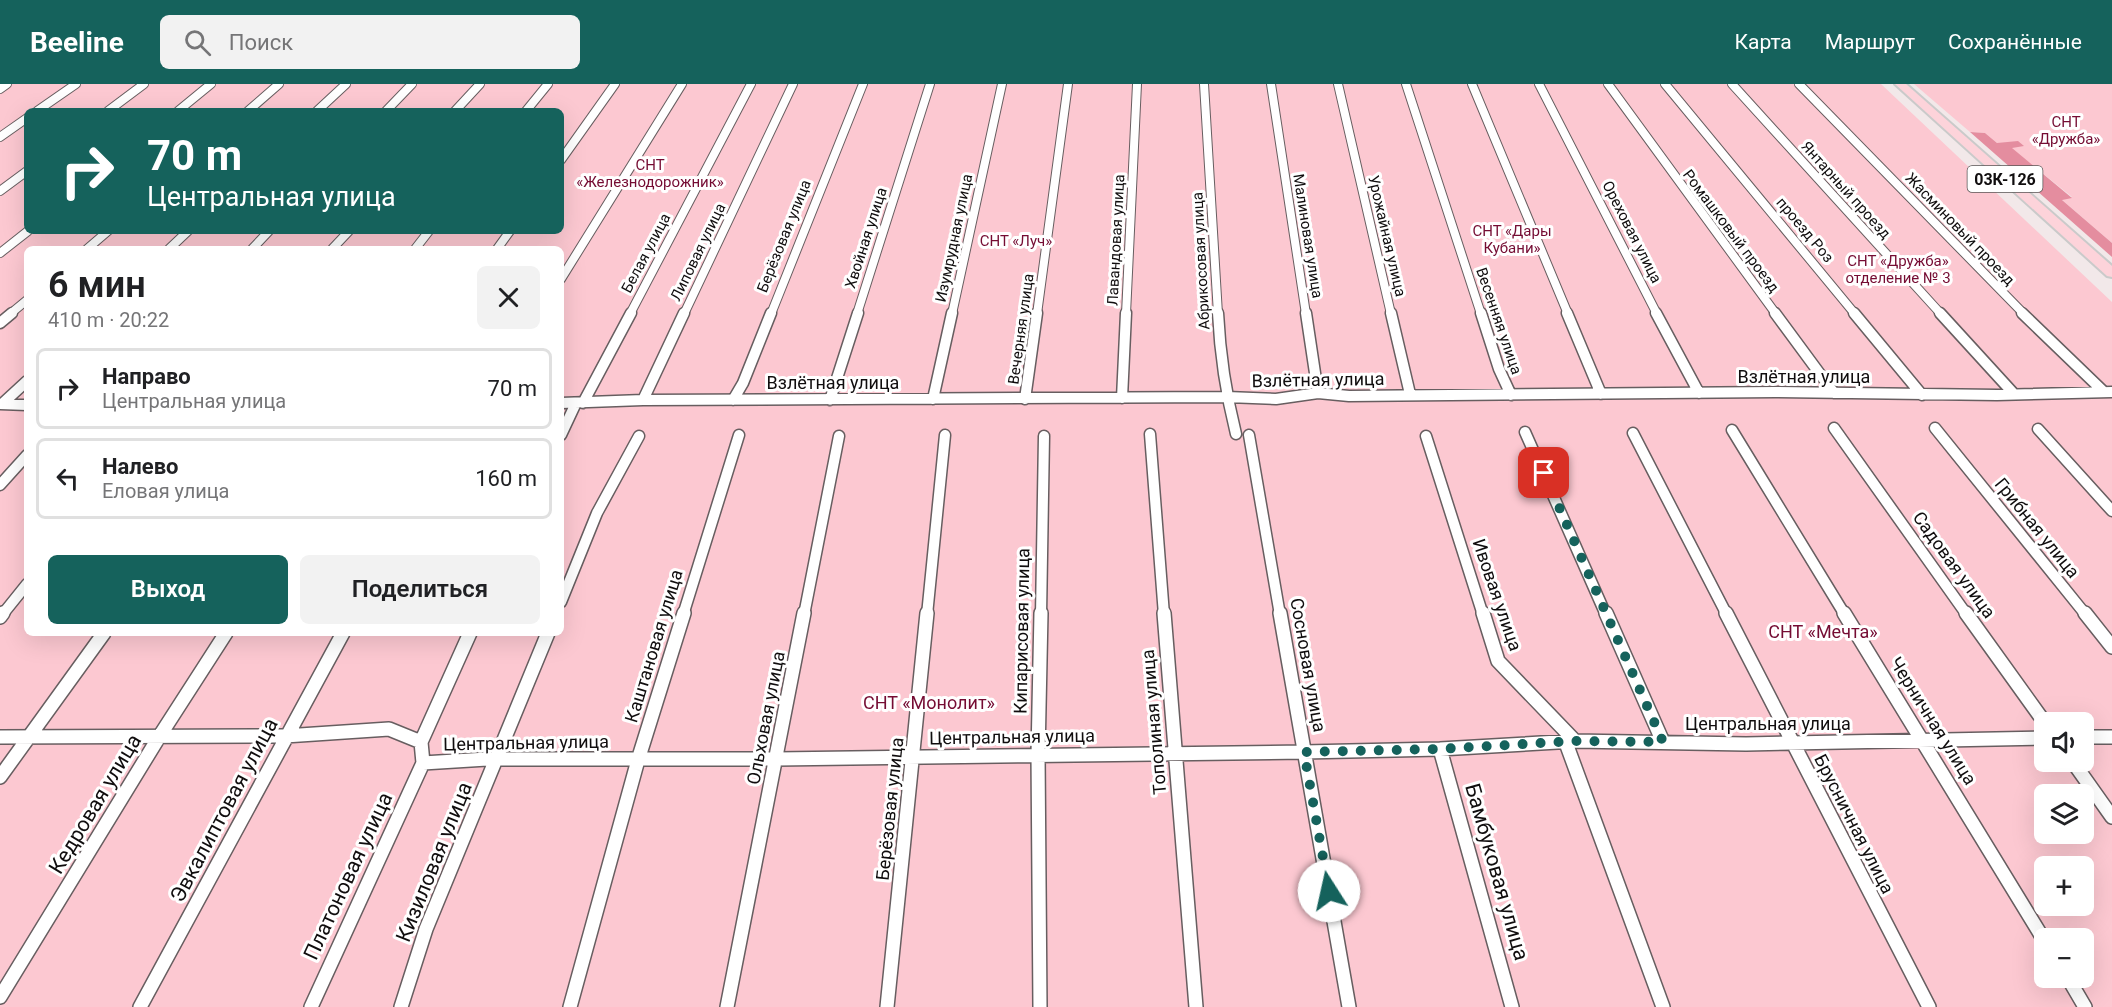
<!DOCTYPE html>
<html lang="ru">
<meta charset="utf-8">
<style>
:root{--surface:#fff;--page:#f2f2f2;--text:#202124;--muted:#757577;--line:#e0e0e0;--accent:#15625c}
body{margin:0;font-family:Roboto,sans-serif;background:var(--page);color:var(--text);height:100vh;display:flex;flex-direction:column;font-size:22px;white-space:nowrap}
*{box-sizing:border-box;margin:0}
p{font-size:20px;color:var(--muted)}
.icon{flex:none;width:33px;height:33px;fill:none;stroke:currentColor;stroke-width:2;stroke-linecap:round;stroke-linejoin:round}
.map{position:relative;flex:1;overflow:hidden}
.sheet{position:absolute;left:24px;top:162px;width:540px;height:390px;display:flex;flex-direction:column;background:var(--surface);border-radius:9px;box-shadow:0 6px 24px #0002}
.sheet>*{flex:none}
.hud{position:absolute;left:24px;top:24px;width:540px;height:126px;border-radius:9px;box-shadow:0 6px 24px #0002;background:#15625c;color:#fff;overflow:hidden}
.buttons{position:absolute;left:2034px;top:628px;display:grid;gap:12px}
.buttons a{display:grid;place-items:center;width:60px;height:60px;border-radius:9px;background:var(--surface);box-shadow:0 6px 24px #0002;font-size:30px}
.pin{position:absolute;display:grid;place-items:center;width:51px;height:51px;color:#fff;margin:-26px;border-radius:12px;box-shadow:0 3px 9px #0006}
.me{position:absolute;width:66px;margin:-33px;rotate:350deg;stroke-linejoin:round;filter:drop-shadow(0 0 4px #0008)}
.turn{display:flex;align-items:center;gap:21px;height:126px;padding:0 24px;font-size:27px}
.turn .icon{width:78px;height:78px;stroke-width:2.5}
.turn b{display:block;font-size:42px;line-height:51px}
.round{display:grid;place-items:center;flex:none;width:63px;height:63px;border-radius:9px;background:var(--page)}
.summary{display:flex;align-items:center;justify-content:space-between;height:102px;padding:0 24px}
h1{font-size:36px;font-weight:600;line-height:45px}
.action{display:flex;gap:12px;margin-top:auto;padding:12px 24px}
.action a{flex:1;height:69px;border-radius:9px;background:var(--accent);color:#fff;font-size:24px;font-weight:600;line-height:69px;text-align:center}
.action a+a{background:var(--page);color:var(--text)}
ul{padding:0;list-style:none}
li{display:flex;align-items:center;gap:18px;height:81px;margin:0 12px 9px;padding:0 12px;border:3px solid var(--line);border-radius:9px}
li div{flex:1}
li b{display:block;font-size:22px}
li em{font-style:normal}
header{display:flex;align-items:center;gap:36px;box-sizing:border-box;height:84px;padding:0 30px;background:var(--accent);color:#fff}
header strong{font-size:28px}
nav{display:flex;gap:33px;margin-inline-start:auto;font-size:21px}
.search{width:420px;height:54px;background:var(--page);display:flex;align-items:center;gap:15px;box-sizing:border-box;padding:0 21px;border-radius:9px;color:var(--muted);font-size:22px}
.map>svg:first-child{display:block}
.green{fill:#fcc8d1;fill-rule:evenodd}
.forest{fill:#e48d9f}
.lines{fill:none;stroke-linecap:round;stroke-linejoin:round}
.street-far2-casing{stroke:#675e60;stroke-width:10}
.street-far1-casing{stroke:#675e60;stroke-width:13}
.street-casing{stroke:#675e60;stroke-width:16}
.primary-casing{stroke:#cacaca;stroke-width:4}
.street-far2{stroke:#fff;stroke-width:8}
.street-far1{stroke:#fff;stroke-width:10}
.street{stroke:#fff;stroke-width:13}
.primary{fill:#fdd3da;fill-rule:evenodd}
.route{stroke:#15625c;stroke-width:10;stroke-dasharray:0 18}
.labels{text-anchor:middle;stroke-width:6;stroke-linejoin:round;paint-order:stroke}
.far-park-label{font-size:15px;fill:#750c33;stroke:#fff}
.far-street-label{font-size:15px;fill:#100d0e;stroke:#fff}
.shield{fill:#fff;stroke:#585656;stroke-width:1.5}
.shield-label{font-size:16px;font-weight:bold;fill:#100d0e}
.street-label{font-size:18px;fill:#100d0e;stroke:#fff}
.park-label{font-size:18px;fill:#750c33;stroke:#fff}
.near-street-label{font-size:21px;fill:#100d0e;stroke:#fff}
</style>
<header>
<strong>Beeline</strong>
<div class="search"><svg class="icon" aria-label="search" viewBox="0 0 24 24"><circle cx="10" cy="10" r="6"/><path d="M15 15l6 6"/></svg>Поиск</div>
<nav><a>Карта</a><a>Маршрут</a><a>Сохранённые</a></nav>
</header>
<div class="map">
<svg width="2112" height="923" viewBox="0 0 2112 923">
<rect width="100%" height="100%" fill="#f2e8e9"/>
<path class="green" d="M0,0h1881l231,218v705h-2112zM27,27h534v120h-534zM27,165h534v384h-534zM2044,639h40v39h-40zM2044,711h40v39h-40zM2044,783h40v39h-40zM2044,855h40v39h-40z
M1914,0h198v159l-51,-44 11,-2 -61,-49 -14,-5 -12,-10 -15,-1z"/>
<path class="forest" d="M1970,48l15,1 12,10 21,-2 6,5 -12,2 60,50 -10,2 50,43v14z"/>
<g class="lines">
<defs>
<path id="street-far2" d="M1204,0l14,230
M1271,0l35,230
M1338,0l53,230
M1406,0l75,230
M1472,0l96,230
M1539,0l118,230
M1608,0l168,230
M1665,0l190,230
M1732,0l209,230
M1799,0l225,230
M0,5l7,-5
M37,27l39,-27
M108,27l36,-27
M178,27l33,-27
M248,27l31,-27
M317,27l29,-27
M386,27l26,-27
M455,27l25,-27
M526,27l22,-27
M0,53l27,-19
M561,76l54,-76
M0,107l27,-20
M87,165l21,-18
M169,165l19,-18
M252,165l17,-18
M332,165l17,-18
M415,165l14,-18
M497,165l13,-18
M0,169l28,-22
M561,195l121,-195
M10,230l17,-14
M630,230l121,-230
M684,230l109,-230
M771,230l92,-230
M857,230l73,-230
M952,230l50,-230
M1037,230l31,-230
M1126,230l11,-230"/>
<path id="street-far1" d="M1218,229c2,41 8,81 18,121
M1306,229l12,80
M1391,229l19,81
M1481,229l18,56 12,26
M1567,229l34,81
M1656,229l43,80
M1775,229l59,80
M1854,229l68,82
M1940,229l74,81
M2022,229l82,79
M0,239l12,-10
M1122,314l4,-85
M933,315l19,-86
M1025,315l12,-86
M643,316l41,-87
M733,316l10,-17 28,-70
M830,316l28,-87
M561,319l82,-3 584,-3 49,2 42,-6 31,3 426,-4 222,3 115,-3
M583,319l48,-90
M0,320l27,1
M2,320l25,-23
M1834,344l133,187
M1935,344l151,187
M2038,345l74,82
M1732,346l113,185
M1525,348l81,183
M1633,349l94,182
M1150,350l14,181
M561,351l15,-32
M1249,351l31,180
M1426,352l57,179
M0,401l27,-30
M561,518l36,-89 42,-77
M2,531l25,-31
M683,531l56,-180
M804,531l35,-179
M927,531l18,-180
M1041,531l3,-179"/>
<path id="street" d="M1164,529l32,394
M1280,529l69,394
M1483,529l15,48 77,80
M1606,529l57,129
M1726,529l203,394
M1844,529l200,327
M1966,529l79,110
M2085,529l27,34
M0,533l3,-4
M0,653l285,-1 104,-7 32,13 2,21 64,-4h290l527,-7 136,-3 135,-8 171,3 298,-6
M2084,653h28
M421,658l49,-109
M1566,659l97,264
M1440,665l72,258
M2073,678l39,55
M0,693l104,-144
M2068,894l17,29
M0,913l159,-260 67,-104
M140,923l203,-374
M311,923l112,-244
M401,923l25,-78 122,-296
M570,923l68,-247 46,-147
M727,923l77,-394
M887,923l40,-394
M1040,923l-2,-253 3,-141"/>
<path id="primary" d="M1895,0h11l206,182v11l-5,-1z"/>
</defs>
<use href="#street-far2" class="street-far2-casing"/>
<use href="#street-far1" class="street-far1-casing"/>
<use href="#street" class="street-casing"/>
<use href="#primary" class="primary-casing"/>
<use href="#street-far2" class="street-far2"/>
<use href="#street-far1" class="street-far1"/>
<use href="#street" class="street"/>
<use href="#primary" class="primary"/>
</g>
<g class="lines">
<path class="route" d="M1329,807l-25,-139 136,-3 135,-8 88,1 -119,-269"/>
</g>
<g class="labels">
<g class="far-park-label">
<text x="2066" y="43">СНТ<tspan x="2066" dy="17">«Дружба»</tspan></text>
<text x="650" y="86">СНТ<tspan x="650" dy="17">«Железнодорожник»</tspan></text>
<text x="1512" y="152">СНТ «Дары<tspan x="1512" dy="17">Кубани»</tspan></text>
<text x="1016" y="162">СНТ «Луч»</text>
<text x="1898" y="182">СНТ «Дружба»<tspan x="1898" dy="17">отделение № 3</tspan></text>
</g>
<g class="far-street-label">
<text transform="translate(1846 106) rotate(48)" y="5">Янтарный проезд</text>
<text transform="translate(1960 145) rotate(46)" y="5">Жасминовый проезд</text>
<text transform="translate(1805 146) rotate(50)" y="5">проезд Роз</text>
<text transform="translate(1731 147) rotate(53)" y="5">Ромашковый проезд</text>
<text transform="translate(1632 148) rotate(63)" y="5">Ореховая улица</text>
<text transform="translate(784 152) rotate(-68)" y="5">Берёзовая улица</text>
<text transform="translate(1308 152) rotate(81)" y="5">Малиновая улица</text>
<text transform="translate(1387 152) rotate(77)" y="5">Урожайная улица</text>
<text transform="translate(866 154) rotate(-72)" y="5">Хвойная улица</text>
<text transform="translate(954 154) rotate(-78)" y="5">Изумрудная улица</text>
<text transform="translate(1116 156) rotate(-87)" y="5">Лавандовая улица</text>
<text transform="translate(698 168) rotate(-64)" y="5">Липовая улица</text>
<text transform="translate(646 169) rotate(-62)" y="5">Белая улица</text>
<text transform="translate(1201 177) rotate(-93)" y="5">Абрикосовая улица</text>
<text transform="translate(1499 237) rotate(71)" y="5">Весенняя улица</text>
<text transform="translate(1021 245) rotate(-82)" y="5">Вечерняя улица</text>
</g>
<rect class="shield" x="1967.5" y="82" width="75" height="26" rx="4.5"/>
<g class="shield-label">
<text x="2005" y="101">03К-126</text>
</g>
<g class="street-label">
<text x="1804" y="299">Взлётная улица</text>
<text transform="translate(1318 296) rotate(-1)" y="6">Взлётная улица</text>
<text x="833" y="305">Взлётная улица</text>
<text transform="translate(2037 444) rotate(51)" y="6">Грибная улица</text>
<text transform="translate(1954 481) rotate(54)" y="6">Садовая улица</text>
<text transform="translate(1497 511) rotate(71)" y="6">Ивовая улица</text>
<text transform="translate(1022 547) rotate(-89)" y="6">Кипарисовая улица</text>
<text transform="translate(654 562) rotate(-73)" y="6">Каштановая улица</text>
<text transform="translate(1308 581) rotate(80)" y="6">Сосновая улица</text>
<text transform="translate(766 634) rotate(-79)" y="6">Ольховая улица</text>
<text transform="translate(1933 637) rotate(58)" y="6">Черничная улица</text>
<text transform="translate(1154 638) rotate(-95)" y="6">Тополиная улица</text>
<text x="1768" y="646">Центральная улица</text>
<text transform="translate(1012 653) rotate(-1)" y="6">Центральная улица</text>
<text transform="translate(526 659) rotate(-1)" y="6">Центральная улица</text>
<text transform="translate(890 725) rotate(-84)" y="6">Берёзовая улица</text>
<text transform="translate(1854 740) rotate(63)" y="6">Брусничная улица</text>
</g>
<g class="park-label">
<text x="1823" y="554">СНТ «Мечта»</text>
<text x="929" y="625">СНТ «Монолит»</text>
</g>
<g class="near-street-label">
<text transform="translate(95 720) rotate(-59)" y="7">Кедровая улица</text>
<text transform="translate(224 726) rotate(-62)" y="7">Эвкалиптовая улица</text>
<text transform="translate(434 778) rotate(-68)" y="7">Кизиловая улица</text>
<text transform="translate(1497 788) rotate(74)" y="7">Бамбуковая улица</text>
<text transform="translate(348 792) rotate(-65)" y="7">Платоновая улица</text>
</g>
</g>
</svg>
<div class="buttons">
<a><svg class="icon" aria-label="sound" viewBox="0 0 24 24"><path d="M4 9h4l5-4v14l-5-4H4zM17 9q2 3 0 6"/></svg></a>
<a><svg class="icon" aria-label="layers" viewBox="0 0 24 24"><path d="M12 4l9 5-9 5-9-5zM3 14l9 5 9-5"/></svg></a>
<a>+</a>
<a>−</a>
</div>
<div class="pin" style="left:1544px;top:389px;background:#d93025"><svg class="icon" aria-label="arrive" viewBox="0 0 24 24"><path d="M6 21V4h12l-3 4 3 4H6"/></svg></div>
<svg class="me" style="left:1329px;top:807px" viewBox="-20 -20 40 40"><circle r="19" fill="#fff"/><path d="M0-13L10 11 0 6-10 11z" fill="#15625c"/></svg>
<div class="hud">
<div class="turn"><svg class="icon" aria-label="right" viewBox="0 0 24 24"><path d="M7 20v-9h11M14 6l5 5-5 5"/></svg><div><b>70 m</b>Центральная улица</div></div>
</div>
<section class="sheet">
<div class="summary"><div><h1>6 мин</h1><p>410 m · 20:22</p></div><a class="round"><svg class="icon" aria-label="close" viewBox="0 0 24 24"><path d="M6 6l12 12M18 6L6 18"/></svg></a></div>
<ul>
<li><svg class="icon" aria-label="right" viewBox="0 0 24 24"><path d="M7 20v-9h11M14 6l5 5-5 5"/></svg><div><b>Направо</b><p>Центральная улица</p></div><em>70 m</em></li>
<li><svg class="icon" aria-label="left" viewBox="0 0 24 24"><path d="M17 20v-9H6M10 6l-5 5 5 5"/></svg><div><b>Налево</b><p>Еловая улица</p></div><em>160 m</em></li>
</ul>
<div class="action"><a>Выход</a><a>Поделиться</a></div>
</section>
</div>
